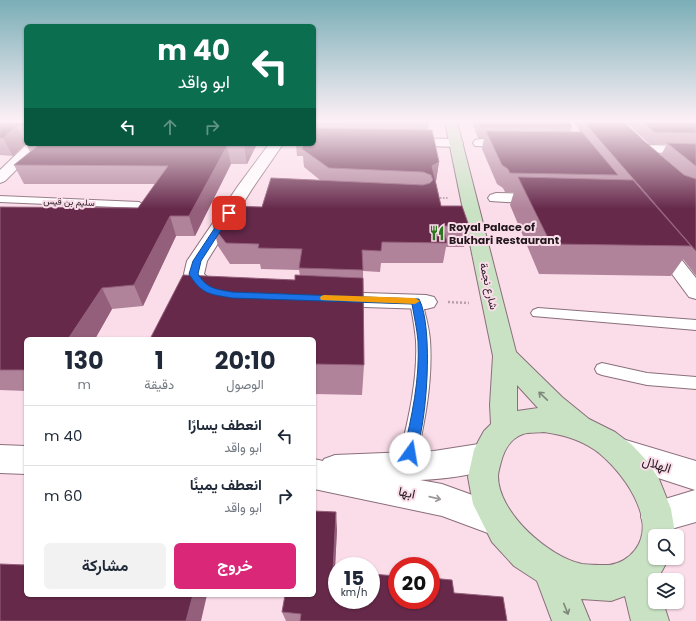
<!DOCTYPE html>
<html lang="ar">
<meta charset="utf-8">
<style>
:root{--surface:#fff;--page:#f2f2f3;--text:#1f2937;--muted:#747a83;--line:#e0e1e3;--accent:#db2777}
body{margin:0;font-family:Poppins,Vazirmatn,sans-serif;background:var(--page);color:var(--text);direction:rtl;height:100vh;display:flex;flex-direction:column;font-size:15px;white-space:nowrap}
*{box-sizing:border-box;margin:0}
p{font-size:13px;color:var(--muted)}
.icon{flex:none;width:22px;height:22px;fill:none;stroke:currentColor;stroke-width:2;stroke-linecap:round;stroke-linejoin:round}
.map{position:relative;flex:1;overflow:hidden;direction:ltr}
.sheet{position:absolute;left:24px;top:337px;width:292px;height:260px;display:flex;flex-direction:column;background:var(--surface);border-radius:6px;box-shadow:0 1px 3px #0004;direction:rtl}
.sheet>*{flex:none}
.top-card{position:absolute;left:24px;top:24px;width:292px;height:122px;border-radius:6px;box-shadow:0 1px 3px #0004;direction:rtl;background:#0b6e4f;color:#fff;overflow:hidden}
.controls{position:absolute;left:648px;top:529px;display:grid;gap:8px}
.controls a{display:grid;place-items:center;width:36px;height:36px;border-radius:6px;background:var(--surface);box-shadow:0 1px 3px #0004;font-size:20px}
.speed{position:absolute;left:328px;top:557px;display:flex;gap:8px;font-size:20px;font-weight:700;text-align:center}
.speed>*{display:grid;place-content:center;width:52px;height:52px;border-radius:50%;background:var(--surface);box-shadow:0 1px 3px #0004;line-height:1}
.speed small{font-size:10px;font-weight:400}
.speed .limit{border:6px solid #d22;background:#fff;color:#111}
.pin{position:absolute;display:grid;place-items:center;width:34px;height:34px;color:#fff;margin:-17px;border-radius:8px;box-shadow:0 2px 6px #0006}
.me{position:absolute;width:44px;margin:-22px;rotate:13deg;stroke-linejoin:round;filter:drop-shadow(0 0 3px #0008)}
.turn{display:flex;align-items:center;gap:14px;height:84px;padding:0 20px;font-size:18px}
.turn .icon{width:52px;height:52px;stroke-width:2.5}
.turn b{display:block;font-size:28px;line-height:34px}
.lanes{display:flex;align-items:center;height:38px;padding:0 20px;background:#0003;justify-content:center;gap:20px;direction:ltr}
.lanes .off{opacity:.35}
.eta{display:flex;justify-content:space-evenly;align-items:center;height:68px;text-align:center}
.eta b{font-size:24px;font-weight:700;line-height:28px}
.primary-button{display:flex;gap:8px;margin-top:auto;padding:8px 20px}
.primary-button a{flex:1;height:46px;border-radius:6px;background:var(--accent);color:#fff;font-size:16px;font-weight:700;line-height:46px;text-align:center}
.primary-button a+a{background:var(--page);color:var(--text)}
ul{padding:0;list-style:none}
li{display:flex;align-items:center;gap:12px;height:60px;padding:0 20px;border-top:1px solid var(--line)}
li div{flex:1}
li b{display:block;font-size:15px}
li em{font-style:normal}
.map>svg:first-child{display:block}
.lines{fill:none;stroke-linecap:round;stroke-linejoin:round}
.lane-casing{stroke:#8a6f7b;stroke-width:2}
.street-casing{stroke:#8a6f7b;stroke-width:2}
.secondary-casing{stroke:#8a6f7b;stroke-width:2}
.path-far1{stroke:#b8a0aa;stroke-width:2;stroke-dasharray:1.5 1.5;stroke-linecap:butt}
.path{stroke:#b8a0aa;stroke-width:2.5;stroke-dasharray:2 2;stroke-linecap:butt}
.lane{fill:#fff;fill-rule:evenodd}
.street{fill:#fff;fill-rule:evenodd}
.secondary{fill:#c9e2c4;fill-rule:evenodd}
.wall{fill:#b0839a}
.shaded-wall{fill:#935f7a}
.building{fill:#66294a;stroke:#935f7a}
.oneway{stroke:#7e8779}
.oneway2{stroke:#9c9799}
.route{fill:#1a73e8;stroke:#114b97}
.slow{fill:#f59e0b}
.labels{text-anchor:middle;stroke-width:4;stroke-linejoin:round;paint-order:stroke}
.far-street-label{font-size:9px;fill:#22181d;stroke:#fbddea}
.poi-label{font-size:11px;font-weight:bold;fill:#22181d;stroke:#fbddea;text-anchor:start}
.street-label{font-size:11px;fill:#22181d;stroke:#fbddea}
.near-street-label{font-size:13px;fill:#22181d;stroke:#fbddea}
</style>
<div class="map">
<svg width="696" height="621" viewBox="0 0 696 621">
<rect width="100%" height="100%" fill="#fbddea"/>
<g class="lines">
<defs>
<path id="lane" d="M0,196l139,6 5,3 -5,3 -139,-6z
M416,297l4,1 2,3c3,13 7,26 8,39 3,43 -6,85 -15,126l-3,6 -6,2 -6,-2 -3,-6c10,-41 21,-83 19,-125 -1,-14 -4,-27 -6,-40l2,-3z
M538,308l158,12v10l-163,-14 -2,-3 2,-3z
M602,363l45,10 49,4v12l-49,-4 -45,-10 -5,-2 -2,-4 2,-4z"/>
<path id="street" d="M405,138l51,1 5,1 2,3 -2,3 -5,1 -56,-2 -2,-3 2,-3z
M480,139h33l5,1 2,3 -2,3 -5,1 -38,-1 -2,-3 2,-3z
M27,144h15l-37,37 -5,2v-13z
M269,144h14l-31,45 -45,72 -3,13c8,9 20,11 25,19l-4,5c-19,5 -32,-9 -41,-24l3,-13 51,-75z
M644,145l52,1v8l-57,-2 -2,-3 2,-3z
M496,193l46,1 6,2 2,3 -2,3 -6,2 -52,-3 -2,-3 2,-3z
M659,238l7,2 30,38v21l-7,-2 -39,-53 2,-4z
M334,292l92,3 8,2 3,5 -3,5 -8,2 -92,-3 -8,-2 -3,-5 3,-5z
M619,438l77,23v61l-39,11 -12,-4 -4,-12 4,-12 50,-15 -86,-28 -5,-10 5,-10z
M485,443l10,4 5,10 -5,10c-23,9 -51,12 -75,13l22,4 66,24 4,12 -4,12 -12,4 -54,-20 -128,-27v-30l9,2 1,-2 11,-4 99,-4z
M0,445l26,1v28l-26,-1z"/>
<path id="secondary" d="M445,122h12l59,230 46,45 27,22 26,13 17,13 15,16 12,18 12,30 4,24v3h-20v22h14l-12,22h-2v22h8l6,19h-38l-6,-25 -14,5 -30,-2 9,22h-38l-15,-40 -23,-15 -22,-24 -19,-38 -5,-27 6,-27 5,-10 5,-9 7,-7 -1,-19 3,-49zM517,385l21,23 -21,3zM544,432c19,3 35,7 51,18 26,19 64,69 40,100 -6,8 -16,14 -26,15 -8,0 -19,0 -27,-1 -33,-7 -84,-51 -84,-88 0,-4 2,-10 3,-14 3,-12 10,-24 22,-28 6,-2 14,-1 21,-2z"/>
</defs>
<use href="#lane" class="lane-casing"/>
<use href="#street" class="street-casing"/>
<use href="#secondary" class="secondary-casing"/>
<path class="path-far1" d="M437,198h11"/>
<path class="path" d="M448,302l21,1"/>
<use href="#lane" class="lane"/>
<use href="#street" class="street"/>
<use href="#secondary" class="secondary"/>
</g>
<path class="wall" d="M0,122h26v22v-1l-13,13 -13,-1z
M314,122h115l-1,8 11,32 -3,19h-1l6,25 28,20 -5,21h-18l-3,16h-62l-1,9 -17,-1 1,94 -2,30 -48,-1v-55l-19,-59 5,-4 -1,-6 -38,-1 -1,-5h-30l-12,-18 -5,-20 49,-19 58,-27 -16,-13 -1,-11h-6l-1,-11 -12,-1h30z
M472,122h97l3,5 -1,5h9l-6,-10h50l20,19 40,34 -23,-20 6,-11h-18l-23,-22h70v154l-13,-17 -12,17 -132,-2 -29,-69 4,-13h-9l-2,-4 -6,-4 -15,-35 2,-11h-6z
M26,144h231l-10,20h-16l-36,72h-19l-33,70 -31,3 -17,30h-69v52l-26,-1v-183l138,1 17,-24h-131l-10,-19 16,-13z
M337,529l-2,42 119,22 53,28h-221l-4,-9z"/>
<path class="shaded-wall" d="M17,126l9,17 -13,13 -10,-18z
M245,144h12l-10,20 -3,-18z
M227,146l4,18 -36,72 -6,-20z
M439,162l-3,19 -3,2v-3l-1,-14z
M170,216l6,20 -33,70 -9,-21z
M102,288l10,21 -17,30h-27z
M336,512l1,17 -3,56 -1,-14z
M193,595h14l-6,26h-15z"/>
<path class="building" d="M0,122h26v3l-9,1 -14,12h-3z
M479,122h90l3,5h-92z
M585,122h39l20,19 40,34 12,4v72l-105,-121z
M643,122h53v11l-42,-1z
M314,128l118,2 7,32 -7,4 9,40h21l7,20h-26l4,17 -65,-1 -1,9 -19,-1 1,20 -64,-2 3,-19 -44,-1 1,-4 -33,-1 -13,-17 13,-20 36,1 9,-29 152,7 7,-2 3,-3 -2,-5 -8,-3 -94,-4 -27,-19 2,-5h10z
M486,131l96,1 36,43 -108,-2 -2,-4 -6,-4z
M667,143l29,1v22z
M40,144h205l-1,2h-17l-38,70h-19l-36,69 -32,3 -34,51h-42v31h-26v-163l138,1 30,-42 -154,-1z
M518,177l115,3 58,66 -140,-2z
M183,275l112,5v-5l68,3 1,87 -50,-1v-25h-164z
M314,511l22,1 -3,59h4v29h34v-26l26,2v24h34v-22l21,2 2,13 49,4 4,24h-207l1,-7 -19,-2 3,-17h29z
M0,564l26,1v30h167l-7,26h-186z"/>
<defs><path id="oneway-shaft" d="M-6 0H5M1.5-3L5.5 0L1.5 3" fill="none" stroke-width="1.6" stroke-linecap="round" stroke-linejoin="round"/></defs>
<g class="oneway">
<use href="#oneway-shaft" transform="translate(543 396) rotate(-136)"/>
<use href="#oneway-shaft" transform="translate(566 609) rotate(68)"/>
</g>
<use class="oneway2" href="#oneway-shaft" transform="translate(435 498) rotate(13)"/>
<linearGradient id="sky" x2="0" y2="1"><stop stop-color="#7aaeb7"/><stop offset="0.58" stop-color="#fdf0f6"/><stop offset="1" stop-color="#fdf0f6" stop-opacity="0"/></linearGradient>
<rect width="696" height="209" fill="url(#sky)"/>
<path class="route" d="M226,211l6,2 -31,48 -3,13c9,15 18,15 34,18l187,7c15,28 8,129 -5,158l-4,2 -5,-2 -2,-4c9,-36 17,-75 15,-112 -1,-12 -4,-25 -6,-37l-180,-6c-22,-4 -30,-3 -43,-24l4,-13z"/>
<path class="slow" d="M324,295l91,3 5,3 -5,3 -94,-4 -1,-2 1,-2z"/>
<defs>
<symbol id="restaurant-bare" viewBox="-9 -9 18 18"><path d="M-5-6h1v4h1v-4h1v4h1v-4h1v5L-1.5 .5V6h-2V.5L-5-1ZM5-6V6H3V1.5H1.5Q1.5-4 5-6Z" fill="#2c771d" stroke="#fbddea" stroke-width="2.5" paint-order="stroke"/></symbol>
</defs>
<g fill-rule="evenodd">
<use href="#restaurant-bare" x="426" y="222" width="22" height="22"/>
</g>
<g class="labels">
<g class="far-street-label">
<text transform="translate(69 202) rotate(2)" y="3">سليم بن قيس</text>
</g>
<g class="poi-label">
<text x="449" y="231">Royal Palace of<tspan x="449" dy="13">Bukhari Restaurant</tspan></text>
</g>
<g class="street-label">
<text transform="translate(489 286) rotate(77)" y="4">شارع نجمة</text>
</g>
<g class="near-street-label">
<text transform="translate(657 464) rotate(18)" y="5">الهلال</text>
<text transform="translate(407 492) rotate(12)" y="5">ابها</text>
</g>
</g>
</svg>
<div class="controls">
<a><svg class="icon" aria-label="search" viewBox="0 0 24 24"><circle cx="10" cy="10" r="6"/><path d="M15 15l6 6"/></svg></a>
<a><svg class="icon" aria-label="layers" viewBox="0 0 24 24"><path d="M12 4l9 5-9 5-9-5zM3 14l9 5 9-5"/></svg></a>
</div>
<div class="speed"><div>15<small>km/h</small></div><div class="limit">20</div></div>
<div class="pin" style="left:229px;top:213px;background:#d93025"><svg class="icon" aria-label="arrive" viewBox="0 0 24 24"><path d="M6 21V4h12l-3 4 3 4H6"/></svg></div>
<svg class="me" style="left:410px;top:453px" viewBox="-20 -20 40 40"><circle r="19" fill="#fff"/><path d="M0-13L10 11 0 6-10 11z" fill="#1a73e8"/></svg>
<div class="top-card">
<div class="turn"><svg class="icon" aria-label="left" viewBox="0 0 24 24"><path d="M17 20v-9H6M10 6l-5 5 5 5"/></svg><div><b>40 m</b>ابو واقد</div></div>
<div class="lanes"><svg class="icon" aria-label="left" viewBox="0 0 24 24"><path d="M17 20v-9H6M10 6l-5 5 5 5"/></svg><svg class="icon off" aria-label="ahead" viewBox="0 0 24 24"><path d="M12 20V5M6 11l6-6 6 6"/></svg><svg class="icon off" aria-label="right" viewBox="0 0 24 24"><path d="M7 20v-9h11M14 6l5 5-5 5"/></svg></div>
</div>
<section class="sheet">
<div class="eta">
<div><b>20:10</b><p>الوصول</p></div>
<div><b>1</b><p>دقيقة</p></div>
<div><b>130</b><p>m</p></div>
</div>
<ul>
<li><svg class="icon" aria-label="left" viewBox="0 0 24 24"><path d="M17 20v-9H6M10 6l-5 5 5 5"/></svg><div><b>انعطف يسارًا</b><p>ابو واقد</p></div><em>40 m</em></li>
<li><svg class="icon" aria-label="right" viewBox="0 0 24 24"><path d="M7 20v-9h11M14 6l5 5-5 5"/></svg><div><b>انعطف يمينًا</b><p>ابو واقد</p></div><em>60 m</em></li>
</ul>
<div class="primary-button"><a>خروج</a><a>مشاركة</a></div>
</section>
</div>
